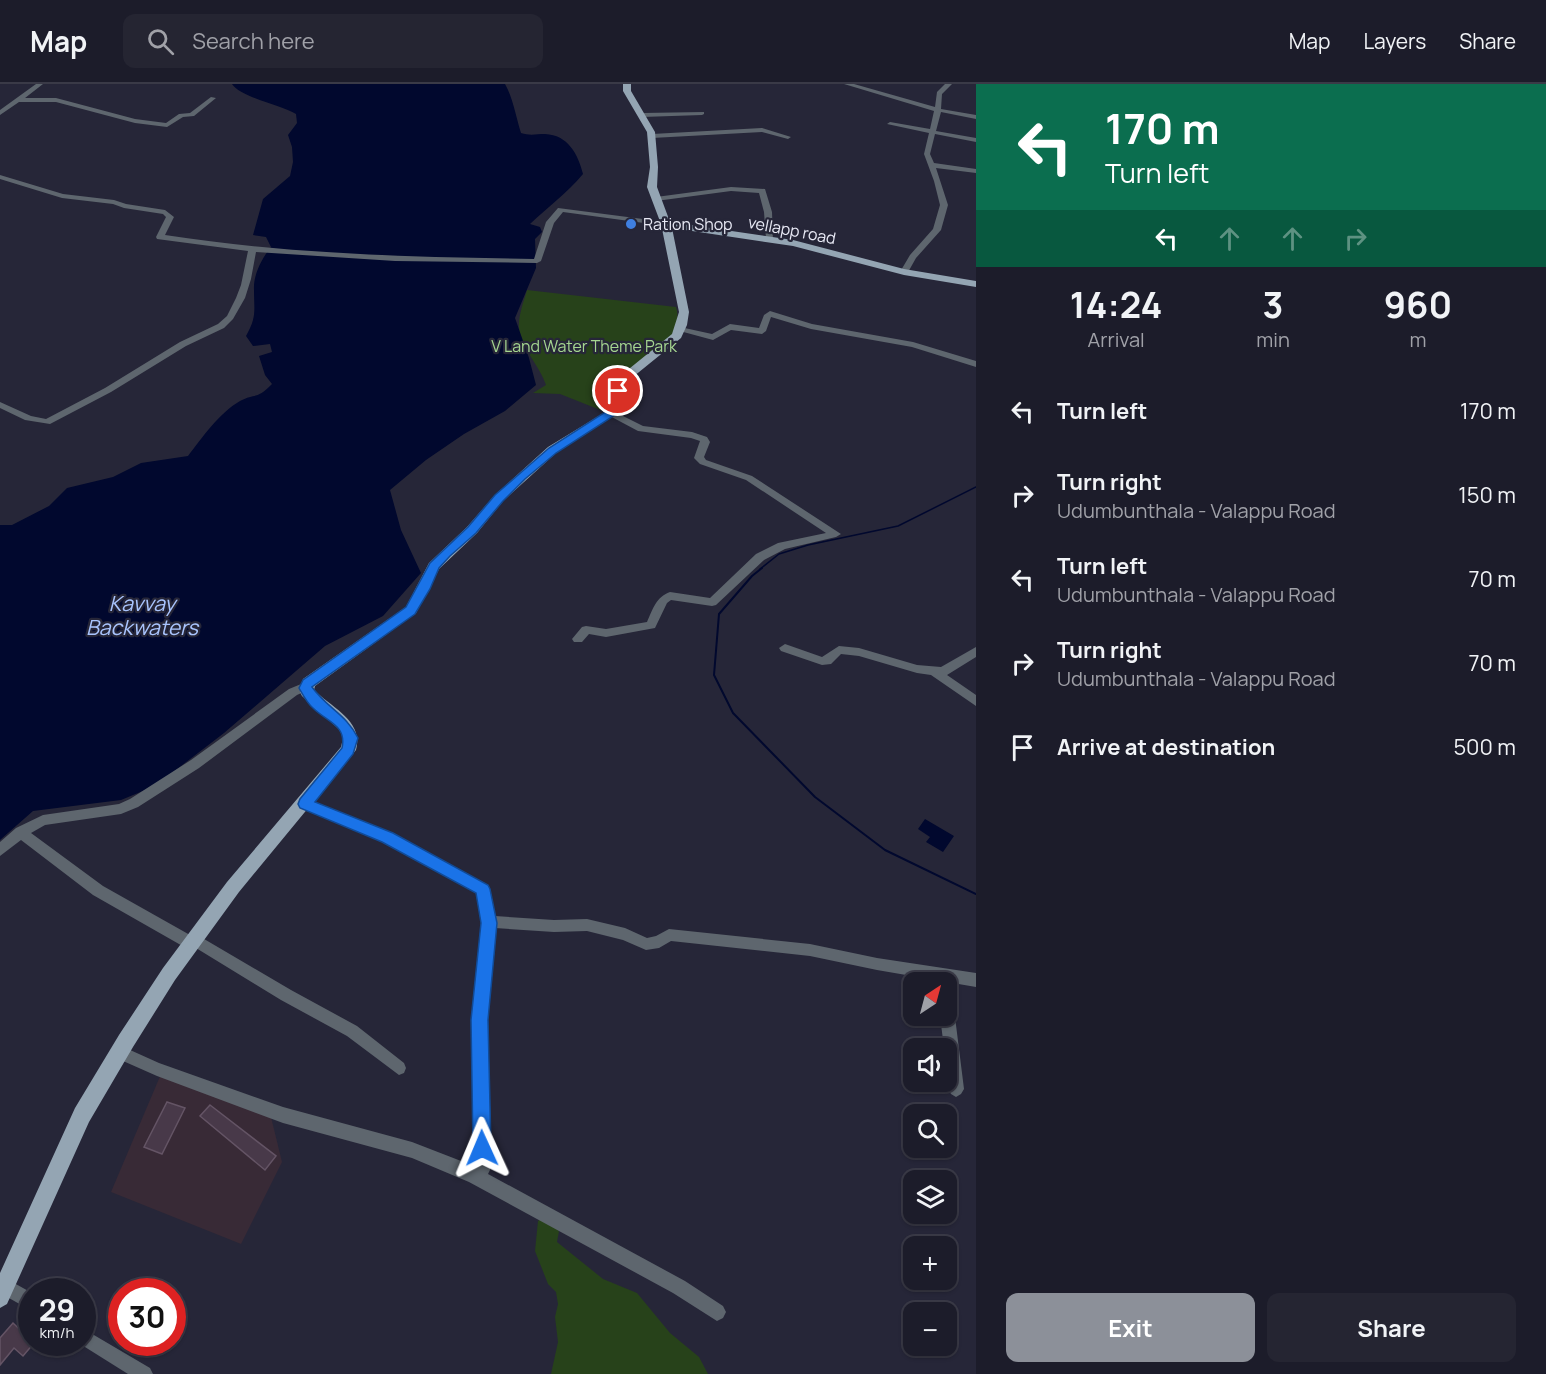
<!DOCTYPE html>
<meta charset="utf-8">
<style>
:root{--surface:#1c1c2a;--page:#252532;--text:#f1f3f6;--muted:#a0a1a8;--line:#3a3a47;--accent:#8c9099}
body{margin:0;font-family:Manrope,sans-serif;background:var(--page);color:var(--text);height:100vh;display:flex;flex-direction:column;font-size:22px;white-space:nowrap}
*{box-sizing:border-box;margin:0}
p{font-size:20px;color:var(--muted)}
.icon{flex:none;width:33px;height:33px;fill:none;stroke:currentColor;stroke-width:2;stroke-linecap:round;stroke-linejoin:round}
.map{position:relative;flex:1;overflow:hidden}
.details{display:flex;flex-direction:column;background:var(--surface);width:570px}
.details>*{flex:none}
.banner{background:#0b6e4f;color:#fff;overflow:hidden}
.needle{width:39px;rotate:36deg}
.tools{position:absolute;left:903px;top:888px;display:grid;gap:12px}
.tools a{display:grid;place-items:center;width:54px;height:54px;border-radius:12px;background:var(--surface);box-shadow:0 2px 4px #0004,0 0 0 2px var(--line);font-size:30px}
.speed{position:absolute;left:18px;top:1194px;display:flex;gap:12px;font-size:30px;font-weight:700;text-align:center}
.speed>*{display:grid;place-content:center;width:78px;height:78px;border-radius:50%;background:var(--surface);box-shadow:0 2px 4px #0004,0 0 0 2px var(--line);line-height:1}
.speed small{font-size:15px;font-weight:400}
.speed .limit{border:9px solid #d22;background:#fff;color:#111}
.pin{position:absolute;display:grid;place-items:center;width:51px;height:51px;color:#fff;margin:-26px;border:3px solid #fff;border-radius:50%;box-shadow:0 2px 6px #0007}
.me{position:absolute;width:66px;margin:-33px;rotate:359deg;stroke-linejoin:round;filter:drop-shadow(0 0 4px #0008)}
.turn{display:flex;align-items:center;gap:21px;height:126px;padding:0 30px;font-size:27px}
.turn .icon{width:78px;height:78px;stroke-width:2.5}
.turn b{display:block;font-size:42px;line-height:51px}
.lanes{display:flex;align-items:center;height:57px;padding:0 30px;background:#0003;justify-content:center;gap:30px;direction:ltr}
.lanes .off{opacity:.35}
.eta{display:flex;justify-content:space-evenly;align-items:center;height:102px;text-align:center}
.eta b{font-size:36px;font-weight:700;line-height:42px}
.action{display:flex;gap:12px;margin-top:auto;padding:12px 30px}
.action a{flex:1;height:69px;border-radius:12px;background:var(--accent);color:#fff;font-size:24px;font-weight:700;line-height:69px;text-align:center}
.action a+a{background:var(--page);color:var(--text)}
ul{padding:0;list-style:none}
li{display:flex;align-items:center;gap:18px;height:84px;padding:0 30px}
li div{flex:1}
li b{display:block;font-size:22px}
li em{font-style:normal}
header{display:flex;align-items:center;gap:36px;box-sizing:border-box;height:84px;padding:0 30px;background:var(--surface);border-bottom:2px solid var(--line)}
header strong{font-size:28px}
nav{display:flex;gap:33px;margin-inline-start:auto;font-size:21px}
.search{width:420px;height:54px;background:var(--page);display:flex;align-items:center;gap:15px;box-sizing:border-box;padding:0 21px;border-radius:12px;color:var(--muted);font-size:22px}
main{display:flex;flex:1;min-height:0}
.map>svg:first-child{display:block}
.education{fill:#382a36}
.green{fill:#27421a}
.water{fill:#01082e}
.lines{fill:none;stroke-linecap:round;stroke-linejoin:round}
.stream-far1{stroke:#01082e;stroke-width:1.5}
.stream{stroke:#01082e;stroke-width:2}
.building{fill:#483949;stroke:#645465;stroke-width:1.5}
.minor{fill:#5e666e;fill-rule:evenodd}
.major{fill:#94a5b3;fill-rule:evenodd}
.route{fill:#1a73e8;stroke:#114b97;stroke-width:1.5}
.shop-dot{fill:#3f7fe0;stroke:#262638;stroke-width:2}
.labels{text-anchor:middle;stroke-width:4.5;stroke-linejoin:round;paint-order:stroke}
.far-poi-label{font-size:16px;fill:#e8e9f5;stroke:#262638;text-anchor:start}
.far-street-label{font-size:16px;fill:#e8e9f5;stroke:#262638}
.far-park-label{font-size:16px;fill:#a5d690;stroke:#262638}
.water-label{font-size:21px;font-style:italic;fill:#a9c4fd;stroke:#262638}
</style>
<header>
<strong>Map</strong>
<div class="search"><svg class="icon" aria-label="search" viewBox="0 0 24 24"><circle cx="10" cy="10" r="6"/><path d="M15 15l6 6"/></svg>Search here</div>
<nav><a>Map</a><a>Layers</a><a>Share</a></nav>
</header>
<main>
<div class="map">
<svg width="976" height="1290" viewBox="0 0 976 1290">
<rect width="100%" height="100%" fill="#262638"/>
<path class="education" d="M161,990l110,43 11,45 -41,82 -130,-52z"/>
<path class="green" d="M527,206l149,17c3,9 1,19 -3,28l-56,47 -2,18 -7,13 -48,-19 -27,-1 13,-8c-6,-19 -25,-37 -27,-57 -1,-12 5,-27 8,-38z
M542,1134l17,13 -2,11 46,37 34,14 33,40 29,24 9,17h-157l7,-32 -3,-25 3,-13 -2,-12 -8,-8 -13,-33 3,-30z"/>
<path class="water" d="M232,0h273c8,14 11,33 16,49 9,3 15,1 24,1 23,1 33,20 38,40 -16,19 -35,33 -53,50l10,3 2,5 -7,7 1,29 -21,50 14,40 7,27 -31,26 -41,23 -38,26 -36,30 11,40 20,43 -38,43 -58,30 -101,87 -69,53 -34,14 -88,11 -33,29v-315h12l37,-19 18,-18 46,-11 28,-14 47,-7c14,-18 31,-43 52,-55 15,-8 17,-1 32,-17l-7,-9 -6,-19 13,-4 -2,-8 -17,2 -7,-10c11,-19 8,-25 8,-46 -1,-15 8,-32 17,-43l-5,-10 -13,-2 10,-36 27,-23 3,-14 -1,-15 -4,-12 9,-12 -1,-9c-15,-9 -56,-17 -64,-30z
M925,735l29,17 -11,16 -17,-10 4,-5 -12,-8z"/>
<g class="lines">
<path class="stream-far1" d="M760,485l19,-15 29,-9 90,-19 78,-39"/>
<path class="stream" d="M762,484l-10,8 -33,38 -5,61 19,38 82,84 70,53 91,44"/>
</g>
<path class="building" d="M167,1018l18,6 -23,46 -18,-7z
M210,1021l66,51 -11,14 -65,-54z
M13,1239l21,20 -11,13 -9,-8 -14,17v-27z"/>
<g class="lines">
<path class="minor" d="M36,0h7l-18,14h31l79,21 31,4 13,-9 11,-1 21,-16 5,1 -22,18 -11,1 -16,10 -32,-4 -79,-21h-37l-19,13v-5z
M844,0h10l81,23 2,-15 8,-8h7l-10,10 -1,15 35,6v4l-35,-7 -5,19 40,7v4l-41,-8 -5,20 4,9 42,6v4l-40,-5 12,37 -7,25 -25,28 -9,16 -7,-2 10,-17 23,-26 7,-24 -6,-24 -10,-27 5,-21 -42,-9 3,-2 40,7 4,-18z
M704,28v2l-2,1 -60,2 -3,-2 3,-2z
M762,44l29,9 -3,2 -26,-7 -110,6 -3,-2 3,-2z
M0,91l63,19 51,6 12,4 39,6 9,7 -9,18c122,19 245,22 369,24l12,-37 12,-14 108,14 4,2 -4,2 -103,-14 -9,11 -13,38 -4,2 -142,-2 -139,-9 -5,27 -6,19 -12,21 -9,9 -38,18 -75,46 -61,32 -25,-4 -25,-12v-6l31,14 15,3 59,-31 75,-46 38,-18 9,-8 9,-18 5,-13 7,-34 -91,-12 -1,-2 10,-20 -3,-3 -39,-6 -11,-4 -51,-6 -62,-19z
M731,103l34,2 7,23 1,29 -7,-2 -2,-27 -5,-19 -28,-2 -75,10 -4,-2 4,-2z
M770,227l42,13 101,18 63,19v6l-64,-20 -101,-18 -40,-12 -5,14 -4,3 -31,-4 -18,10 -37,-10 4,-3 32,7 18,-10 29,4 5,-13z
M611,326l32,16 49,6 15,5 3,5 -6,15 2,3 46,16 89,58 -5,3 -51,12 -21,11 -48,45 -4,1 -41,-6 -4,3 -12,25 -49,9 -17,-3 -7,8h-8l-2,-3 10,-12 4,-1 20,3 41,-7c6,-13 9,-25 23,-30l40,6 46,-44 22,-11 48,-10 -80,-53 -46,-16 -6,-6 6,-17 -9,-3 -53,-7 -30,-16 -2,-2z
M785,560l37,13 17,-11 20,2 58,17 24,2 35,-20v10l-29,18 29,20v11l-45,-31 -14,-2 -58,-17 -18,-2 -10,10 -9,1 -41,-14 -2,-3z
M306,598l4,1 2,3 -2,3 -13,6 -98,73 -61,39 -17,7 -76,11 -14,8 72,53 87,49 4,-1 5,2 92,54 66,36 47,37 2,5 -2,5 -5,2 -52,-39 -66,-36 -85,-52 -5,2 -5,-2 -93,-53 -72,-55 -21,16v-14l16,-14 27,-13 76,-11 11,-5 61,-39 98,-71z
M305,715l87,35 96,51 7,31 59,4 33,-1 38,9 22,10 9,-2 13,-7 141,15 67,14 99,15v14l-99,-17 -67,-14 -139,-15 -12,7 -13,2 -23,-10 -36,-9 -33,1 -59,-4 -8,92 3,150 -2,4 197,107 38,25 3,6 -3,6 -6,3 -44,-28 -204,-111 -57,-24 -129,-35 -126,-47 -43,-19 -2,-5 2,-5 5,-2 40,18 124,44 129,35 62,24 -1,-146 9,-97 -5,-31 -95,-50 -81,-34 -2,-4 2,-4z
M946,910l5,2 2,5 11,88 -3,5 -5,3 -5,-3 -3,-5 -2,-41h-2l-4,-32h6z
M5,1194l27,15v18l-32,-18v-13z
M82,1244l68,40 3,6h-25l-51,-32h5z"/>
<path class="major" d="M623,0h8v7l24,41 3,35 -1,20 13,35 123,18 111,29 72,12v6l-72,-12 -111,-29 -121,-18 17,84 -2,13 -6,13 -53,43 -13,34 -59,38 -53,48 -26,32 -38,36 -23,44 -101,73 -1,4c18,18 50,31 42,60l-117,142 -64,88 -42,67 -44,75 -82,182 -7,4v-35l75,-165 44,-73 44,-67 64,-86 114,-135 2,-9 -2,-7 -39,-35 -2,-4 3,-13 103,-72 23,-44 38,-36 28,-32 53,-48 59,-36 12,-34 53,-43 7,-22 -18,-88 -14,-37 3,-20 -3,-35 -24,-41z"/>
</g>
<path class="route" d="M618,304l5,3 -1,14 -7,10 -59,38 -31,26 -22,22 -27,32 -26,23 -11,12 -9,21 -15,25 -103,73c15,21 35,28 46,51l-5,16 -38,48 78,31 95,52 2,4 7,34 -9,97 3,128 -3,6 -6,3 -6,-3 -3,-6 -2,-128 10,-97 -5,-30 -94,-51 -82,-34 -2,-4 2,-5 42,-51c5,-23 -15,-26 -29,-40 -6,-5 -10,-13 -14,-20l4,-8 103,-73 24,-44 38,-36 27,-32 54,-47 58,-37 5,-7v-13z"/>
<circle class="shop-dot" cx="631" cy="140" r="6"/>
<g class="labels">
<g class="far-poi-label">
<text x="643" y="146">Ration Shop</text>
</g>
<g class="far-street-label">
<text transform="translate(792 146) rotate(11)" y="6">vellapp road</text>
</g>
<g class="far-park-label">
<text x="584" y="268">V Land Water Theme Park</text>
</g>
<g class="water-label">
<text x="142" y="527">Kavvay<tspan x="142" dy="24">Backwaters</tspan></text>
</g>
</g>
</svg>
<div class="tools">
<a><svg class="needle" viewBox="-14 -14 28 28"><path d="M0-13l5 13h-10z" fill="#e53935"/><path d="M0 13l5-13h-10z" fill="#a0a1a8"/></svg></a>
<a><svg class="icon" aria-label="sound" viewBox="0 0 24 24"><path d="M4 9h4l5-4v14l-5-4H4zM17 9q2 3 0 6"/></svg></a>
<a><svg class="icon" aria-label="search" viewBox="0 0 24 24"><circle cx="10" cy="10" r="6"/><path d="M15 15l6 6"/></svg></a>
<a><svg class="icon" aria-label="layers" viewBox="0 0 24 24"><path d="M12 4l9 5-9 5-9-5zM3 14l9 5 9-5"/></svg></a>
<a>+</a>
<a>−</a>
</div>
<div class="speed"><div>29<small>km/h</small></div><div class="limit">30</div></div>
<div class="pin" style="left:618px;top:307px;background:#d93025"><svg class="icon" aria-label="arrive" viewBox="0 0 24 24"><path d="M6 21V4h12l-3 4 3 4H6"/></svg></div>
<svg class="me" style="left:482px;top:1064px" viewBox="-20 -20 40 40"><path d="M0-17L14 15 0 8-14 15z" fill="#1a73e8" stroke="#fff" stroke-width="4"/></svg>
</div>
<section class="details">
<div class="banner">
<div class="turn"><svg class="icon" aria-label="left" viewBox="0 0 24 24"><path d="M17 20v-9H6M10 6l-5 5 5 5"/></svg><div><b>170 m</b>Turn left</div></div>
<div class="lanes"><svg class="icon" aria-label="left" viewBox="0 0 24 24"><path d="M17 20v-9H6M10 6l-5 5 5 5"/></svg><svg class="icon off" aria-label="ahead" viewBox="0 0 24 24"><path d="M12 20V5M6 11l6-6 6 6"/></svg><svg class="icon off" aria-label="ahead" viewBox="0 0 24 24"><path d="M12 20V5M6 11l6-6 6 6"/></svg><svg class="icon off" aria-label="right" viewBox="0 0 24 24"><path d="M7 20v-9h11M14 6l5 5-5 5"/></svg></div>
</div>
<div class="eta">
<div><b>14:24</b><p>Arrival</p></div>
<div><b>3</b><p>min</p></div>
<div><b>960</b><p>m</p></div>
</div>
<ul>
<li><svg class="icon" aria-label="left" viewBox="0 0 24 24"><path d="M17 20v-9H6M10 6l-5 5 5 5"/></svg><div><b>Turn left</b></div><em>170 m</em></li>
<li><svg class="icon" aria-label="right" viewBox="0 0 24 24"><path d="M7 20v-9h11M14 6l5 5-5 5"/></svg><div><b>Turn right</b><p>Udumbunthala - Valappu Road</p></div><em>150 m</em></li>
<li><svg class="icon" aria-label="left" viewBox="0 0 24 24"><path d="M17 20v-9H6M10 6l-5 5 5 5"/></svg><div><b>Turn left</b><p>Udumbunthala - Valappu Road</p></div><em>70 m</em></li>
<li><svg class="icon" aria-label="right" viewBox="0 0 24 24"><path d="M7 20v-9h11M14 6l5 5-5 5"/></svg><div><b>Turn right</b><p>Udumbunthala - Valappu Road</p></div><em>70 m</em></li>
<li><svg class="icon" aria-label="arrive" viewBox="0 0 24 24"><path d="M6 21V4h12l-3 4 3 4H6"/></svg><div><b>Arrive at destination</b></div><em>500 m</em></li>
</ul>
<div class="action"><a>Exit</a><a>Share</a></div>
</section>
</main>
